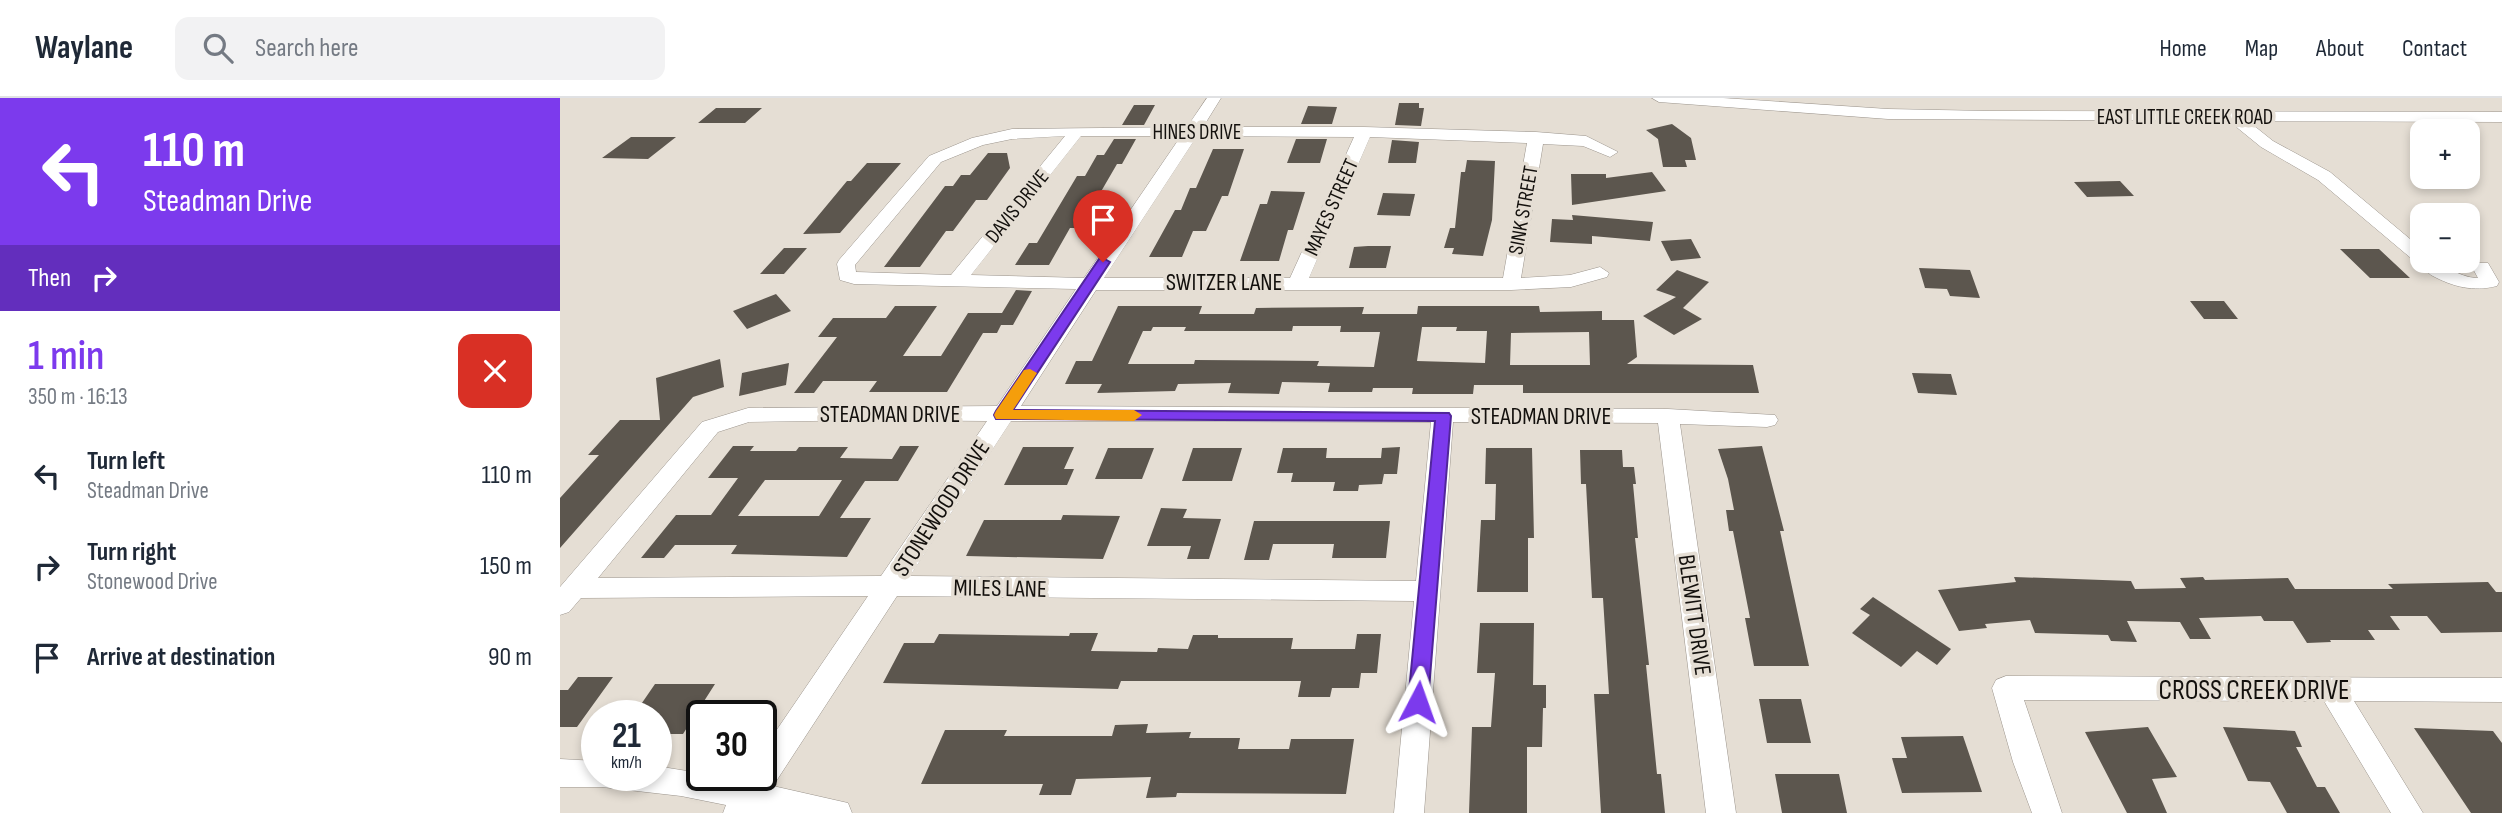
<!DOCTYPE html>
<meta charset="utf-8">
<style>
:root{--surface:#fff;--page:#f2f2f3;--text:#1f2937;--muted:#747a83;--line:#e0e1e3;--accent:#7c3aed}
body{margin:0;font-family:"Sofia Sans Condensed",sans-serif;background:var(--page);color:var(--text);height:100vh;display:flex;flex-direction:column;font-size:26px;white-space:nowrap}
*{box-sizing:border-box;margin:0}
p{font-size:23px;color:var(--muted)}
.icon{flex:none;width:38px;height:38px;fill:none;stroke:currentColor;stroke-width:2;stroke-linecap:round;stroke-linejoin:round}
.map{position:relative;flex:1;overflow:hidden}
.sheet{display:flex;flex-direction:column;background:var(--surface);width:560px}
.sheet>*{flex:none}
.top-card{background:#7c3aed;color:#fff;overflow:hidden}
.buttons{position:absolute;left:1850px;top:21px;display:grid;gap:14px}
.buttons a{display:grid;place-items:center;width:70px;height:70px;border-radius:14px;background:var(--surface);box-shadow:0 4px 10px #0003;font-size:35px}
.speed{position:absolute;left:21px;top:602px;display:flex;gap:14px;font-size:35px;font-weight:700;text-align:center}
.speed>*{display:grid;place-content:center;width:91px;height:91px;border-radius:50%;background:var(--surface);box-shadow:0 4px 10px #0003;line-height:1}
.speed small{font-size:18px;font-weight:400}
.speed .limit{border:4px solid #111;border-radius:10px;background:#fff;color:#111}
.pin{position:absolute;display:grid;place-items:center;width:60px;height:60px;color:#fff;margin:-72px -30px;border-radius:50% 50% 50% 0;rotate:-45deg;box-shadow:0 0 7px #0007}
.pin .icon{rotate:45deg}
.me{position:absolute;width:77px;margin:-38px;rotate:4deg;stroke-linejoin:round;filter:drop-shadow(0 0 5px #0008)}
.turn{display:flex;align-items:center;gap:24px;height:147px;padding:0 28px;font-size:32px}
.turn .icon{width:91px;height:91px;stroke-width:2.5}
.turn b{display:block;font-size:49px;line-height:60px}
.then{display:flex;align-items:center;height:66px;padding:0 28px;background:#0003;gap:14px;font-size:26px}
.round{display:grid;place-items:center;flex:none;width:74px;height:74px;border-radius:14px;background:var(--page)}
.head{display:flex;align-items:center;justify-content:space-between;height:119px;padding:0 28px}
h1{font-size:42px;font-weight:600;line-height:52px;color:var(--accent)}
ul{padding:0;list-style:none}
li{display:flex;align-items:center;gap:21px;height:91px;padding:0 28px}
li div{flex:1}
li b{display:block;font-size:26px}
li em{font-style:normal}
header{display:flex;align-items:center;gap:42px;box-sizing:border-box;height:98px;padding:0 35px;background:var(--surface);border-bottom:2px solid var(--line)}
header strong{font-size:33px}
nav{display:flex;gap:38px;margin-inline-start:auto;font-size:24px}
.search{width:490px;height:63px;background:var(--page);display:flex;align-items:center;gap:18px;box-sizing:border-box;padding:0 24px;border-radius:14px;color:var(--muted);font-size:26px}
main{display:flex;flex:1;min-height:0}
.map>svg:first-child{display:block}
.building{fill:#5c564e;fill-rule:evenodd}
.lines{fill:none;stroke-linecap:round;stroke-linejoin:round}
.minor-casing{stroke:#9b948c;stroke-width:1}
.minor{fill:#fff;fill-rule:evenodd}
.route{fill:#7c3aed;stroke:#51269a;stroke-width:2}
.slow{fill:#f59e0b}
.labels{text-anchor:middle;stroke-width:7;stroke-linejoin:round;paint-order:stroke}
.far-street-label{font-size:21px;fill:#13100d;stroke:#e5ded4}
.street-label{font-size:24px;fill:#13100d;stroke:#e5ded4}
.near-street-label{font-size:28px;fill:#13100d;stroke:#e5ded4}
</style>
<header>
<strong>Waylane</strong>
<div class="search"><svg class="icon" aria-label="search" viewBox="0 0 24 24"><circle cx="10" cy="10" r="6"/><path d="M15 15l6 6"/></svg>Search here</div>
<nav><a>Home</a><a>Map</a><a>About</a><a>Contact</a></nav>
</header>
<main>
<section class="sheet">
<div class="top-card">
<div class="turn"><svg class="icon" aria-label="left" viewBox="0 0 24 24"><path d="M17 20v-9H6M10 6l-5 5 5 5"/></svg><div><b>110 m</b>Steadman Drive</div></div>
<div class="then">Then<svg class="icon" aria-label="right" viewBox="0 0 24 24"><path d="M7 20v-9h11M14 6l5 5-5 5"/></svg></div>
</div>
<div class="head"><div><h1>1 min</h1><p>350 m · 16:13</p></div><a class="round" style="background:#d93025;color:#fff"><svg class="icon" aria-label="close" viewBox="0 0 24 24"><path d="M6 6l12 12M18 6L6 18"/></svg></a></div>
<ul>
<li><svg class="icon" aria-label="left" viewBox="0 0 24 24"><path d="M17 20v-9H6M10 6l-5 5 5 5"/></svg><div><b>Turn left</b><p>Steadman Drive</p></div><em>110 m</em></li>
<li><svg class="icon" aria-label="right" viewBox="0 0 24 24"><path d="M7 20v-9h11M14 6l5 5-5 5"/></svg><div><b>Turn right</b><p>Stonewood Drive</p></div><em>150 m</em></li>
<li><svg class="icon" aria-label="arrive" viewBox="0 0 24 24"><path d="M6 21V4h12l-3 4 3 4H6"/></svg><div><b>Arrive at destination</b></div><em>90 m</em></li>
</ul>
</section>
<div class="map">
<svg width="1942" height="715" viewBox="0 0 1942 715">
<rect width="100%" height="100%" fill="#e5ded4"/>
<path class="building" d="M839,5h20v5h5l-3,18 -26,-1z
M574,7h21l-11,20h-22z
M748,8l29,1 -5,17h-31z
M156,10h46l-17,15h-47z
M1112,26l19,14 5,22h-11l2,7h-24l-5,-28 -12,-9z
M71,39h45l-28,22 -46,-1z
M554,41h22l-14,25h-5l-18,31h-4l-19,33h-6l-21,37h-34l14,-22h8l40,-67h8l12,-21h7z
M736,41h31l-7,24h-33z
M832,42l27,2 -3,21h-28z
M653,51h31l-16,47h-6l-16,35h-13l-11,26h-33l26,-47h6l9,-22h6z
M428,55h19l3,15 -23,32h-11l-23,31h-7l-26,36h-36l61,-81h8l8,-11h9z
M907,62l28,1 -3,59 -9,36 -31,-2 2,-6h-10l6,-20h5l6,-56h4z
M307,65h34l-61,70 -37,1 44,-53h4z
M1092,74l14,19 -94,14 -1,-31h35v4z
M1560,83l14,15 -47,1 -13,-15z
M711,93l34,1 -12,38h-5l-9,31h-39l20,-57h7z
M823,95l32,1 -5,22 -33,-1z
M1012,117l81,7 -3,19 -58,-5v8l-42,-2 2,-23 21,1z
M1131,141l10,19 -30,3 -10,-20z
M808,148h23l-5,22h-37l5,-21z
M224,150h23l-23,26h-24z
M1780,151h39l31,29h-40z
M1359,170l51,2 10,28 -30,-2 -3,-7 -22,-1z
M1117,172l32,12 -26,26 19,11 -28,16 -31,-19 33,-19 -20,-7z
M456,192l16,1 -19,34h-12l-4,8h-14l-36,59h-78l8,-11h-54l-9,12h-20l43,-56h-19l15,-19h53l9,-12h42l-34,50h38l27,-43h34z
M216,196l15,17 -44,18 -14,-18z
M1630,203h34l14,18h-34z
M558,208h84l-3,8h55l2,-6 108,-1 -2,7h55l1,-8h121l1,6 62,-1v9h32l3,37 -10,7 126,1 6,28h-236v-8h-49l-1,9h-61l1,-6h-40l-1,4h-44l2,-9 -48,-1 -3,12 -51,-1 3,-10 -53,1 -3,7 -78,2 5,-9h-37l11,-23h16zM733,228h48l-1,6h40l-6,35 -57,-1 2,-5 -124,-1 -1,4h-66l15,-33h8l2,-4h33l-2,4h108zM862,229h35l-1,4h31l-2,32 -68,-2zM1029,234l1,33h-80l1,-32z
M160,261l4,28 -31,10 -133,151v-50l39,-43h-11l32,-35h40l-4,-42z
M229,265l-3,22 -47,11 3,-23z
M1352,275l39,1 6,21 -39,-2z
M173,348h21l-4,5h46l3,-4h49l-8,11 52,1 8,-13h19l-21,35h-33l-25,37h31l-24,39 -116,-3 6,-9h-62l-11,13h-23l35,-43h35l27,-37h-30zM205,382h77l-23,36h-81z
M1202,348l22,85h-4l29,135h-55l-9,-48h5l-17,-87h-4l-3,-21h8l-6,-31 -10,-30z
M463,349h51l-10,22h10l-7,16h-63z
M840,349l-3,27h-13l-2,10 -23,1 -1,6h-25l2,-9h-44l2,-9h-16l6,-25h44l-1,10h55l1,-10z
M548,350h46l-12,31h-47z
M633,350h49l-10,33h-50z
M926,350h46l2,90h-6v54h-51l4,-72h14l1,-36h-11z
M1020,352h42l1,17h11l2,17h-3l5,54h-3l14,127h-3l11,109h4l4,39h-64l-7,-119h15l-6,-96h-11l-6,-114h-5z
M601,410l26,1 -4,9 38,1 -12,40h-22l4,-13h-44z
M503,417l57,1 -17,43 -137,-3 18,-36h77z
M694,423h136l-4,37h-54l2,-14h-61l-4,16h-25z
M1454,479l117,4 4,8 51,-1 -6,-10 23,-1 2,3 83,-2 7,11h98l-5,-5 100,-2 8,10h6v40l-61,1 -14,-17h-37l10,14h-32l7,10h-45l1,2 -24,1 -14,-22h-29l-3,-5 -62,2 12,21h-21l-10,-17 -53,-1 10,21 -26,-1 -3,-6 -73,-2 -5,-13 -45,4 2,4 -28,3 -21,-41 78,-8z
M1313,499l78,52 -14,16 -20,-14 -16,16 -49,-34 18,-18 -10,-6z
M920,525h54l-1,62h13v23h-3l-1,39h-15v66h-58l3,-86h19l4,-54h-18z
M510,535h28l-7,18 66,1 1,-4 30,1 5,-14h25v3h75l-2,11h64l2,-15h24l-4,39h-16l-2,15h-27l-2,9h-32l3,-16h-180l-3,8 -235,-6 21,-40h30l5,-9 130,2z
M18,579h35l-36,50h-17v-37h8z
M95,586h60l-32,50h-27v-18h-23z
M1199,601h42l10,44h-44z
M588,626l-2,9 45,-1 -2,6h51l-2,11h51l2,-10h63l-8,55 -169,-1 -1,4 -30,1 5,-21 -75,2 -5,16h-32l4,-11h-122l24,-54h62l-3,6h108l3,-11z
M1588,629l29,50 -25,2 15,34h-40l-42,-81z
M1663,629l72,4 7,16h-6l21,40h8l15,26h-53l-17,-31 -22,-1z
M1854,630l79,3 9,12v70h-31z
M1403,638l19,56 -80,1 -10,-35h15l-6,-21z
M1215,676h64l8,39h-65z"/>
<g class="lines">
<defs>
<path id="minor" d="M647,0h14l-18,29h161l172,5 50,4 32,16 -8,5 -27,-11 -40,-2 -22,134 49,-3 30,-8 9,6 -2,4 -36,10 -60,3h-415l-75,116 647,3 107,6 3,5 -3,5 -8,2 -87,-3 56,389h-30l-48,-390 -205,-1 -29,391h-30l20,-212 -517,-5 -124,190 75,17 4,10h-129l3,-8 -45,-9 -79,-9h-42v-28l37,2v14h59v-9l87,14 3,-5h15v-22l107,-157 -287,2 -12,14 -9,3v-28l142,-165 46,-14 249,-2 79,-117 -222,-5 -14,-4 -3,-16 2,-4 90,-104 43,-18 40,-9 175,-2zM505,38l-114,139 -95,-3 -1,-7 86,-103 42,-17 29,-6zM521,38h100l-97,142 -113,-3zM637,38l157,1 -64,141h-186zM810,39l157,6 -24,135h-194zM318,322l109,1 -106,155 -283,2 120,-146 31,-10zM451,323l420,1 -15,159 -506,-5z
M1092,0h71l165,11 101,2 513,1v10l-254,-1 25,20 57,31 92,77v12c21,0 35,17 56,17l-6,-11 2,-4h14l11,19 -2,4c-24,6 -44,1 -66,-11l-113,-95 -57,-33 -32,-26 -341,-2 -229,-17z
M1446,578l496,2v24l-148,-1 69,112h-32l-67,-112 -300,-1 38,113h-30l-19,-51 -21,-74 4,-8z"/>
</defs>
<use href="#minor" class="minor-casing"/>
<use href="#minor" class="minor"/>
</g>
<path class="route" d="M543,160l7,4 -97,148 436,3 2,3 -23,286 -3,6 -7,3 -7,-3 -3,-6 27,-281 -439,-2 -2,-4 2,-4 103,-152z"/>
<path class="slow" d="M470,271l7,4 -24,37h121l8,5 -8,6 -138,-2 -2,-4 2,-4 28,-41z"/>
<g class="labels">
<g class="far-street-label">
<text x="1625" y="26">EAST LITTLE CREEK ROAD</text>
<text x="637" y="41">HINES DRIVE</text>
<text transform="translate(457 108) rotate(-51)" y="7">DAVIS DRIVE</text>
<text transform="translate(771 109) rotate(-66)" y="7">MAYES STREET</text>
<text transform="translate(963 112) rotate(-80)" y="7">SINK STREET</text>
</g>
<g class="street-label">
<text x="664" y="192">SWITZER LANE</text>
<text x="330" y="324">STEADMAN DRIVE</text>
<text x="981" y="326">STEADMAN DRIVE</text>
<text transform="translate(381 410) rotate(-57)" y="8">STONEWOOD DRIVE</text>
<text transform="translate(440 490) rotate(1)" y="8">MILES LANE</text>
<text transform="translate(1135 517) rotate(82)" y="8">BLEWITT DRIVE</text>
</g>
<g class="near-street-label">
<text x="1694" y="601">CROSS CREEK DRIVE</text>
</g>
</g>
</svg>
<div class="buttons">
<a>+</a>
<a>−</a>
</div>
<div class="speed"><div>21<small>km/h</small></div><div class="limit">30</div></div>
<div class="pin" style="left:543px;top:164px;background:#d93025"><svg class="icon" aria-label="arrive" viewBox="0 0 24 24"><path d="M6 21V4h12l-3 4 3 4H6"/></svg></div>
<svg class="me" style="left:858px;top:604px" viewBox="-20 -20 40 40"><path d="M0-17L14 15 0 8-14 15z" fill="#7c3aed" stroke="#fff" stroke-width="4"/></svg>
</div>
</main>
